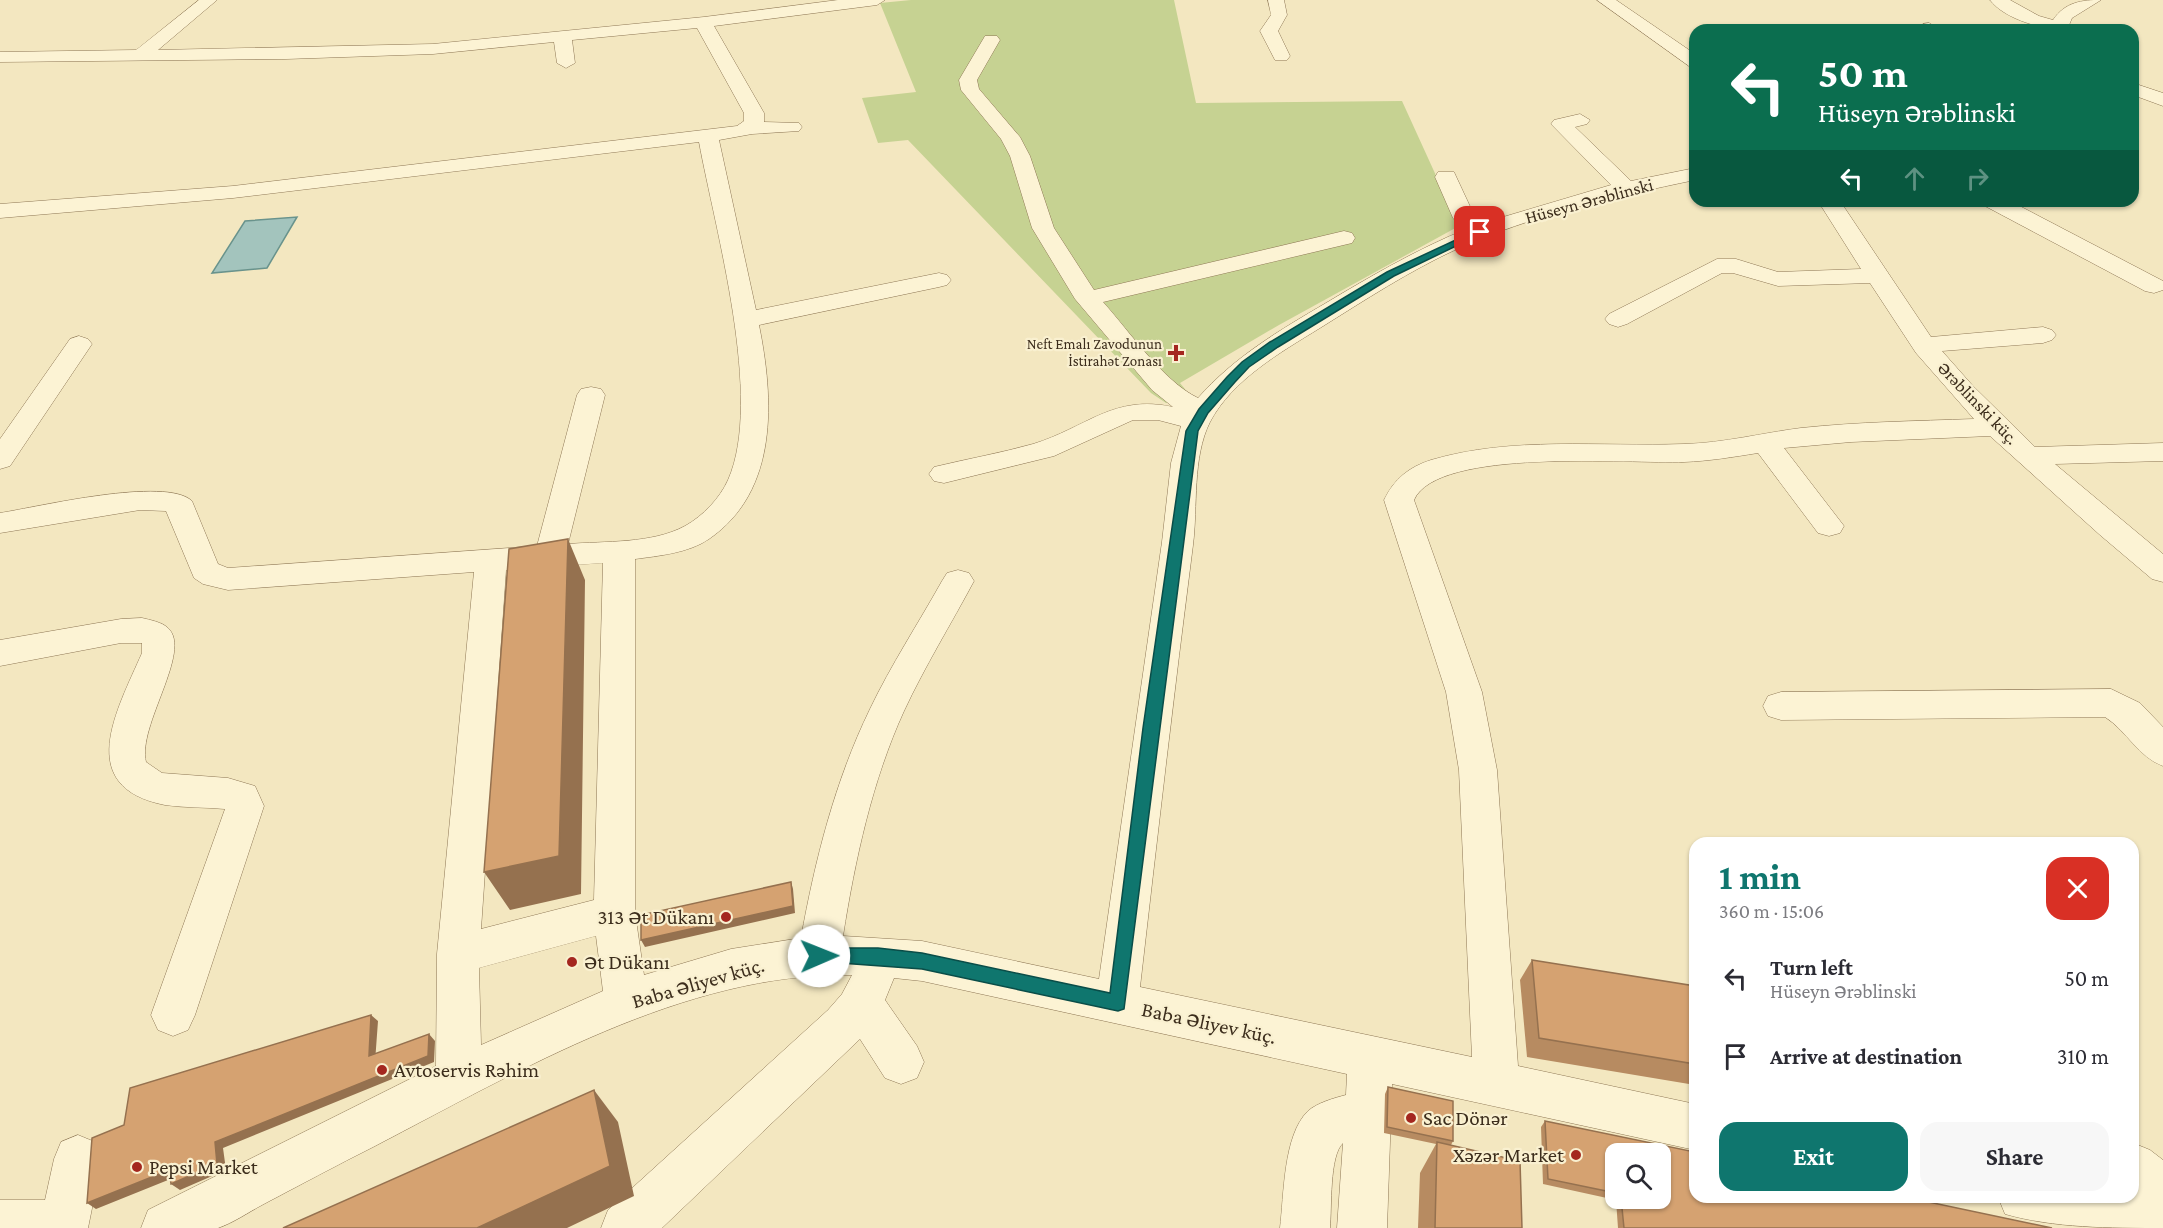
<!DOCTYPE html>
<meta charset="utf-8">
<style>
:root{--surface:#fff;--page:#f7f7f7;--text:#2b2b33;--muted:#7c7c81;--accent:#0f766e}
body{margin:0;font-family:"Crimson Pro",serif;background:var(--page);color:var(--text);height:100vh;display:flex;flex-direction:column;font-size:22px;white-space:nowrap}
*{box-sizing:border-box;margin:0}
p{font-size:20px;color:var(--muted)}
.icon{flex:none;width:33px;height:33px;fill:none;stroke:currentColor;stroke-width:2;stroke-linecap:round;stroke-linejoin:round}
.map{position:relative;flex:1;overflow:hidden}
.drawer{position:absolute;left:1689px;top:837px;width:450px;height:366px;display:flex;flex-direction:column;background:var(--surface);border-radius:18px;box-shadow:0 2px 4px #0004}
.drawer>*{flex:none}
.guide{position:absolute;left:1689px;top:24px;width:450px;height:183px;border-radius:18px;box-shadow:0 2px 4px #0004;background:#0b6e4f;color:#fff;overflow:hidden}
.buttons{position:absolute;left:1605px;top:1143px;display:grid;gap:12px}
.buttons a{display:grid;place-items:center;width:66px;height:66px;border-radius:12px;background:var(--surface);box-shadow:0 2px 4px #0004;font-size:30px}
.pin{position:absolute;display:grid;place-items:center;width:51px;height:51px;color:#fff;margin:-26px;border-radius:12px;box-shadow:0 3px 9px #0006}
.me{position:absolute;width:66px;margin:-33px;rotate:89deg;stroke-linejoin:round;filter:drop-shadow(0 0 4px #0008)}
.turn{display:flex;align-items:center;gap:21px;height:126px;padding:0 30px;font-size:27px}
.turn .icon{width:78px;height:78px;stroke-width:2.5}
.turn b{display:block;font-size:42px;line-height:51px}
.lanes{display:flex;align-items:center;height:57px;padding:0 30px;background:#0003;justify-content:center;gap:30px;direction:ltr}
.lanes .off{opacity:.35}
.round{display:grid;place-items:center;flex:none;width:63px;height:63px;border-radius:18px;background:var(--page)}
.summary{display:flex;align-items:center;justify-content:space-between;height:102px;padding:0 30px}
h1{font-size:36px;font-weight:700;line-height:45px;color:var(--accent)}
.primary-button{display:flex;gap:12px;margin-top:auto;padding:12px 30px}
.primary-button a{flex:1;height:69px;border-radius:18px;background:var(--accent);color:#fff;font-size:24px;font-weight:700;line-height:69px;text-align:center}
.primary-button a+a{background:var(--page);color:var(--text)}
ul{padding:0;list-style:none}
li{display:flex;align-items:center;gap:18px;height:78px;padding:0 30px}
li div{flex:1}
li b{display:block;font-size:22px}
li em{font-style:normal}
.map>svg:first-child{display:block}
.green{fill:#c6d292}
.water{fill:#a3c4bd;stroke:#69938c;stroke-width:1.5}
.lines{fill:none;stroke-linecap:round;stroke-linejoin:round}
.minor-casing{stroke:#8e7755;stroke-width:1}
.minor{fill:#fcf3d4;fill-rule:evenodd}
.wall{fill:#b78b61;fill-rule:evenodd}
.shaded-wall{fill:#95714f}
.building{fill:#d5a271;stroke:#95714f;stroke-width:1.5}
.route{fill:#0f766e;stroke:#0a4d48;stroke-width:1.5}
.poi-dot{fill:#a4271f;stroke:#f9f0d0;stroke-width:2}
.labels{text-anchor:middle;stroke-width:4.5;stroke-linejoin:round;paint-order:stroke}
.far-poi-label{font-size:15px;fill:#3c2d1c;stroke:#f9f0d0;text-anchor:end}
.street-label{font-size:18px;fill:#3c2d1c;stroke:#f9f0d0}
.near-poi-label{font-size:21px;fill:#3c2d1c;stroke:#f9f0d0;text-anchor:start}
.near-street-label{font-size:21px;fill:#3c2d1c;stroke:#f9f0d0}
</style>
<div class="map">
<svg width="2163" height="1228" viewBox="0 0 2163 1228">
<rect width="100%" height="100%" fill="#f3e7c0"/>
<path class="green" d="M911,0h263l22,103 206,-2 57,125 -180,99 -99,58 9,11 -23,9 -15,-10 -243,-253 -30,3 -16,-45 54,-6 -36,-89z"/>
<path class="water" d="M297,217l-30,51 -55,5 33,-52z"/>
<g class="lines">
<defs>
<path id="minor" d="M199,0h18l-59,50 275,-6 271,-27 134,-17h47l-8,5 -163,21 50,87v9l35,1 3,4 -3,4 -47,3 -33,6 37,170 183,-37 8,2 4,5 -4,5 -8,2 -180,38c15,74 20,166 -50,214 -20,14 -51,17 -74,20v354l9,62 87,-26 70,-11c14,-78 34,-157 69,-229 21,-44 48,-85 72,-128l5,-8 11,-3 11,3 5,8c-23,43 -49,85 -70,130 -32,70 -49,149 -61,225l79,5 177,38 63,-437 9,-79 10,-37 -23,-6h-25l-79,36 -110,27 -10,-2 -5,-7 5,-7c33,-8 67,-14 99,-23 53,-16 80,-50 140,-37l-21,-17 -77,-91 -43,-71 -22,-72 -9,-17 -40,-49 -2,-10 26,-44h12l3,4 -23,40 2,9 41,48 10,19 24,72 40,62 250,-59 8,2 3,5 -3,5 -249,59c27,30 60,79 95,96 36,-41 82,-68 128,-95 45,-27 90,-53 138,-73l-11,-12 -18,-41 3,-5h16l20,43 9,8 128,-38 -60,-61 3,-4 26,-6 10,6 -3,4 -12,3 56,54 64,-13v12c-81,17 -163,35 -238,69 -48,22 -92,51 -137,79 -39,24 -88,52 -110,94 -18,36 -12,84 -17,123 -19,147 -36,295 -53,442l332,70 -13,-287 -13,-78 -62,-192c10,-21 25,-33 47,-40 82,-24 168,-13 253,-16 40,-1 78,-11 117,-16 57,-6 115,-7 173,-9l-58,-66 -46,-70 -92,3 -45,-13h-11l-95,51 -9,3 -9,-3 -4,-5 4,-5 108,-55h19l42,13 83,-3 -43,-68h22l91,136 112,-10 9,3 4,5 -4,5 -9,3 -101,8 31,35 62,61 128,-4v18l-108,3 108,90v28l-11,-3 -52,-44 -110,-99 -139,6 -67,6 60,78 -4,7 -11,3 -11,-3 -60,-80c-25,4 -49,8 -74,9 -52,2 -247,-15 -270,38l68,192 15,78 21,296 177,38v46l-303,-66 -5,144h-50l6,-85c-14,13 -11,65 -13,85h-50c4,-32 3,-93 28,-117 9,-8 26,-13 38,-16l1,-21 -425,-93 -28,-3 -9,22 32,46 7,16 -7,16 -16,6 -16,-6 -25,-39 -198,189h-61l7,-18 220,-200 14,-16 10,-19c-167,-3 -333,96 -477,171 -38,19 -75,39 -113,59 -13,7 -29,18 -44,23 -16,0 -58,0 -77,0l7,-18 288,-144 1,-112 37,-382 -246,18 -25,-6 -9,-6 -28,-67 -26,-1 -140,23v-20c38,-6 166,-37 192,-12l26,63 10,4 309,-22 40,-151 4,-6 10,-2 10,2 4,6 -37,149c37,-3 84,0 117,-18 18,-10 35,-28 43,-46 36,-81 -13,-251 -29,-338l-466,56 -233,20v-14l233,-18 504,-60 7,-5v-8l-47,-85 -125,12 3,23 -9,5 -9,-5 -3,-21 -121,12 -147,5 -286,3v-10l136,-2zM603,563l-9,337 -113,29 25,-359zM596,936l7,55 -122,54 -2,-77z
M1268,0h16l3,15 -9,16 12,25 -3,4h-12l-15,-29 11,-16z
M1597,0h19l79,54v13l-6,-1z
M1990,0h20l29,16 14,4c12,-18 29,-20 48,-20l-29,18 -5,12c-22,0 -62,-10 -77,-30z
M1929,23l12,7h-19l1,-6z
M2133,83l30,10v13l-30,-11z
M1982,201h28l153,80v9l-9,3 -9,-2 -160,-85z
M79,336l9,3 4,5 -82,122 -10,3v-30l70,-100z
M142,618c8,2 20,4 26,10 25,23 -31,98 -22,134l16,11 66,5 27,8 9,20 -69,209 -7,15 -15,6 -15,-6 -7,-15 74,-206c-20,-2 -40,-1 -60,-4 -92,-18 -48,-95 -23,-152v-10h-21l-121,23v-26l121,-21z
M2111,689l29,14 23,24v39c-25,-9 -36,-35 -58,-49l-324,3 -13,-4 -5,-10 5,-10 13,-4z
M78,1135l17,7 7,17 -14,69h-88v-28h45l9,-41 7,-17z
M2133,1143l17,7 13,10v68c-53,0 -109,0 -158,-14l-7,-17h135z"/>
</defs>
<use href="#minor" class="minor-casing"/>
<use href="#minor" class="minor"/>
</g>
<path class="wall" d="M1532,960l163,26v99l-168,-28 -7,-77z
M1388,1087l65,54 -2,4 71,83h-104l2,-55 16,-29 -52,-11 1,-39z
M1545,1121l507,107h-434l-2,-28 -73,-16 -2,-57zM1616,1154l44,44h-44z"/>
<path class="shaded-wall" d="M568,539l17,41 -4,314 -71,16 -26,-38z
M791,882l2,7 2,24 -150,34 -4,-7z
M371,1015l7,6 -3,41 -6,-6z
M429,1034l6,7 -1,21 -211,86 3,22 -46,20 -9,-6 44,-42z
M594,1090l24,32 16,74 -67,32h-90z
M169,1170l9,6 -82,33 -9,-6z"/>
<path class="building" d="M568,539l-9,317 -75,16 25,-323z
M791,882l2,24 -152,34v-25z
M1532,960l163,26v78l-156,-26z
M371,1015l-2,41 60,-22 -1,22 -213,86 2,22 -46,20 -2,-14 -82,33 5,-65 32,-13 6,-37z
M1388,1087l65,14v40l-66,-14z
M594,1090l16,76 -133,62h-194z
M1545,1121l150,31v45h210l147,31h-428l-3,-30h39v-44h-44v39l-68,-14z
M1437,1142l83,19 2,67h-87z"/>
<path class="route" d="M1477,230l8,2 -91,44 -116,71 -29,20 -14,15 -27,31 -10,18 -74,578 -6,2 -196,-42 -109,-8 -3,-5 3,-6 6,-2h59l44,5 188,40 33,-265 43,-297 13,-22 28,-32 15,-15 28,-20 117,-70z"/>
<g class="poi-dot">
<path d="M1173 344h6v6h6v6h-6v6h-6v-6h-6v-6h6z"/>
<circle cx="726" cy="917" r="6"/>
<circle cx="572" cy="962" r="6"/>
<circle cx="382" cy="1070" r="6"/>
<circle cx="1411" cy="1118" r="6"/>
<circle cx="1576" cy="1155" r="6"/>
<circle cx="137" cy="1167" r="6"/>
</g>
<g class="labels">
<g class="far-poi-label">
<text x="1162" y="349">Neft Emalı Zavodunun<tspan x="1162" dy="17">İstirahət Zonası</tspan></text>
</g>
<g class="street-label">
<text transform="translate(1589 201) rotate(-15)" y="6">Hüseyn Ərəblinski</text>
<text transform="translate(1978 403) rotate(46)" y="6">Ərəblinski küç.</text>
</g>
<g class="near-poi-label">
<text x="714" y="924" text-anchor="end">313 Ət Dükanı</text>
<text x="584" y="969">Ət Dükanı</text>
<text x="394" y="1077">Avtoservis Rəhim</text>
<text x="1423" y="1125">Sac Dönər</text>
<text x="1564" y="1162" text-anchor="end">Xəzər Market</text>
<text x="149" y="1174">Pepsi Market</text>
</g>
<g class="near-street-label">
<text transform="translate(698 983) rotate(-16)" y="7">Baba Əliyev küç.</text>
<text transform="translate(1209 1023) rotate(12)" y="7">Baba Əliyev küç.</text>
</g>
</g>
</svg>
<div class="buttons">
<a><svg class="icon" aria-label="search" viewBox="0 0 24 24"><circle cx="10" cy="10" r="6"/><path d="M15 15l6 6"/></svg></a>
</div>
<div class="pin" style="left:1480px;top:232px;background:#d93025"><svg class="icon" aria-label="arrive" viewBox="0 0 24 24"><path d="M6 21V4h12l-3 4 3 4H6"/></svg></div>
<svg class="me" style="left:819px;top:956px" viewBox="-20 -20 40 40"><circle r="19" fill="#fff"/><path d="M0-13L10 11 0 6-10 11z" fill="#0f766e"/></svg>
<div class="guide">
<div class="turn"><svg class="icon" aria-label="left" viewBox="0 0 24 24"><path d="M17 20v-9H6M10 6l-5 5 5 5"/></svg><div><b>50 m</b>Hüseyn Ərəblinski</div></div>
<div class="lanes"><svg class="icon" aria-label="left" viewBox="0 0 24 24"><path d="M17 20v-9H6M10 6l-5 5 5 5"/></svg><svg class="icon off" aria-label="ahead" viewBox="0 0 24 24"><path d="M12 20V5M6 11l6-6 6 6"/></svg><svg class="icon off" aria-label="right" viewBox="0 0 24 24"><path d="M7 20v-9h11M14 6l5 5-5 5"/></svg></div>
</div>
<section class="drawer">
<div class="summary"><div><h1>1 min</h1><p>360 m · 15:06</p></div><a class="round" style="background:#d93025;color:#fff"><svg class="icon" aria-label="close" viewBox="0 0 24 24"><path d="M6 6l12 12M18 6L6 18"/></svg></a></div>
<ul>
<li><svg class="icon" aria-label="left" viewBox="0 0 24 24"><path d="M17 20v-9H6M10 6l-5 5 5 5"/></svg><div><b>Turn left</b><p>Hüseyn Ərəblinski</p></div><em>50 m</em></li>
<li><svg class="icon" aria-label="arrive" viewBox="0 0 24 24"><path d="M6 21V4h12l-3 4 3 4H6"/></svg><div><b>Arrive at destination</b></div><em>310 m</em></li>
</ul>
<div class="primary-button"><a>Exit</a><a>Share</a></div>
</section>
</div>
